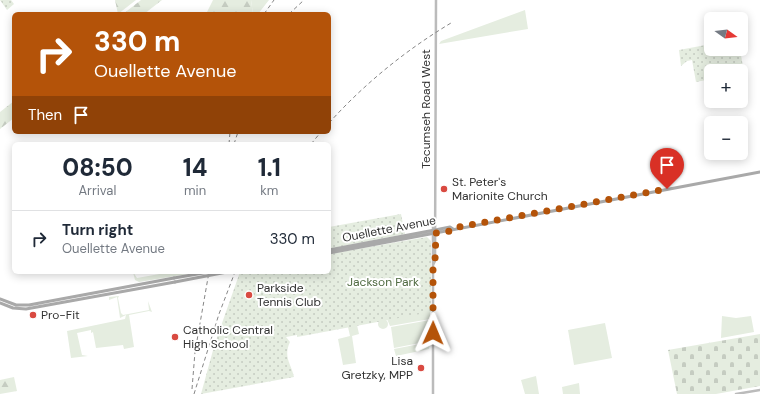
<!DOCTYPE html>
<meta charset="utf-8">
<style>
:root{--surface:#fff;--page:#f6f6f7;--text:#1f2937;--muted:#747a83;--line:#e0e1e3}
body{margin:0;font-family:"DM Sans",sans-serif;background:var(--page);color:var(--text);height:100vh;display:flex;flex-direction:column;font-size:15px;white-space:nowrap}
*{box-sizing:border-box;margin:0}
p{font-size:13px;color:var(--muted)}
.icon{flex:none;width:22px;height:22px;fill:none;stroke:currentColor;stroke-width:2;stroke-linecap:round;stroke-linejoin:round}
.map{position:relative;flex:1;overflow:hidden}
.panel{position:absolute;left:12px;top:142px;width:319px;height:132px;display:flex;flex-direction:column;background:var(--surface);border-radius:6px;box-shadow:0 2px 10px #0003}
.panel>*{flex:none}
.banner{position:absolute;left:12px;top:12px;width:319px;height:122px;border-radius:6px;box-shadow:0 2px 10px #0003;background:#b45309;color:#fff;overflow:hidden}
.needle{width:26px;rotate:105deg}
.controls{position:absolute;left:704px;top:12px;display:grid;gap:8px}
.controls a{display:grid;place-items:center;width:44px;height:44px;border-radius:6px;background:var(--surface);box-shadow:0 2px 10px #0003;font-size:20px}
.pin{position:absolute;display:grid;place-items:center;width:34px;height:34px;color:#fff;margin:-41px -17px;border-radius:50% 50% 50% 0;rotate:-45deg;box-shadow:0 0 4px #0007}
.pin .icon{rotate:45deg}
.me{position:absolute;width:44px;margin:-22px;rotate:1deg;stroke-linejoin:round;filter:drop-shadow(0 0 3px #0008)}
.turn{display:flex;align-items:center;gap:14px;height:84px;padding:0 16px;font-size:18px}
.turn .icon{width:52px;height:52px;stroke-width:2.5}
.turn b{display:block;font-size:28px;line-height:34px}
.then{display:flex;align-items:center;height:38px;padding:0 16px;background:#0003;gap:8px;font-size:15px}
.eta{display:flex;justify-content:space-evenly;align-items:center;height:68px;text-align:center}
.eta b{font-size:24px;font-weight:800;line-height:28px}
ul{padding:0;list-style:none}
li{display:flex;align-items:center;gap:12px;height:56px;padding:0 16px;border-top:1px solid var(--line)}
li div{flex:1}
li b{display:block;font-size:15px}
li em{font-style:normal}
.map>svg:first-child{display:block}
.grass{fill:#e5ede0}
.forest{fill:url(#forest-firs)}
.cemetery{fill:url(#cemetery-stones)}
.park{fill:url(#park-dots)}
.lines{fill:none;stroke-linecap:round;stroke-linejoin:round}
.secondary{stroke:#bbb;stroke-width:2.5}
.primary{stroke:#a9a9a9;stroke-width:3}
.rail{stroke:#868686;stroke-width:1;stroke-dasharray:4 3;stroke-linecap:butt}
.primary-bridge{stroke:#a9a9a9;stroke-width:3}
.route{stroke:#b45309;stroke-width:7;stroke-dasharray:0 12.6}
.poi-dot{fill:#d94a41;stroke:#fff;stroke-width:1.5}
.labels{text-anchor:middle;stroke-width:4;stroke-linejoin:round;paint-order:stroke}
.street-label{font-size:12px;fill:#313131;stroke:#fff}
.poi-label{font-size:12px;fill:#313131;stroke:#fff;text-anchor:start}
.park-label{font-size:12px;fill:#4f6a41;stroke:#fff}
</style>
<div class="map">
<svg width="760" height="394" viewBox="0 0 760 394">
<defs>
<pattern id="forest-firs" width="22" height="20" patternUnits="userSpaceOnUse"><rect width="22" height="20" fill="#e5ede0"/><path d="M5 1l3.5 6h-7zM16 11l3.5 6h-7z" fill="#c5ccc1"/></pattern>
<pattern id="cemetery-stones" width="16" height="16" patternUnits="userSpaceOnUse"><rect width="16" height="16" fill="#e5ede0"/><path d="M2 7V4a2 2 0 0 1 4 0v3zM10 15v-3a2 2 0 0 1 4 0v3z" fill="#c5ccc1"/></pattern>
<pattern id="park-dots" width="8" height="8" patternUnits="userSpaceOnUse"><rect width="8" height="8" fill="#e5ede0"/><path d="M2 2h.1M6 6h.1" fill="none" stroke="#c5ccc1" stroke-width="1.8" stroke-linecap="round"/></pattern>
</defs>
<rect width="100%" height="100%" fill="#fff"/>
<path class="grass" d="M251,0h18l-11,14h-5z
M525,10l3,19 -89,15 2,-3z
M133,272l4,6 34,-6h29l-61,10 -4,-2z
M119,296l-1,2 3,15 2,2 26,-5 -1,-9 4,11 -3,-1 -20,4 5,32 -10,2 -1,-4 -27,3 -3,-16 -2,1v-3l-14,3 5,22 6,1 -17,2 -4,-27 58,-12 1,-4 -6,3 -3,-21 -8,3v-3z
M430,309v10l-40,7 -3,-7 21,-4z
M722,316l14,2 15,-2 3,16 -33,6z
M378 324a5 5 0 1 1 10 0a5 5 0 1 1-10 0Z
M430,320v21l-36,7 -3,-21z
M605,323l7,35 -38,7 -6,-35z
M357,325l2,9 -7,2 4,27 -13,2 -5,-26 12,-3 -2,-9z
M430,342l-1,7 -33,7 -2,-7z
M536,376l3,18h-14l-4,-14z
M579,383l1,11h-17l-1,-7z"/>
<path class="forest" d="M115,0h21l-18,14z
M141,0h21l-18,14h-21z
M213,0h38l2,14h-47z
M14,101v17l-14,11v-17z
M14,377l3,14 -17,3v-14z"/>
<path class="cemetery" d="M760,334v52l-44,8h-39l-9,-44z"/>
<path class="park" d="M0,0h11l3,4 -7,6z
M711,44v5h29l4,24h-3v-2h-30v8l-15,3 -4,-22 -5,1 -6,5 -2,-16z
M401,214l4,20 -76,15v-22z
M427,237l4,4v71l-134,25v-2l-11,2 4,5c-7,15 1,21 4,35l-93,17 14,-51 25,-71h89v-18z"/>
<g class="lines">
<path class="secondary" d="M433,265l2,-4 1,-261
M433,394v-172l2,-4
M736,394l24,-4"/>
<path class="primary" d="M329,250l111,-21 10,-2 3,2
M329,253l431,-81
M0,299l16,6h13l145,-27
M0,303l13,5 13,1 149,-27"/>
<path class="rail" d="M264,14l10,-14
M289,14l15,-14
M329,123c35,-39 77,-73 122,-100
M229,144l1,-12
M234,144l4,-12
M311,144l10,-12
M192,389l3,-37 14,-80
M194,394l25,-80 16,-42"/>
<path class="primary-bridge" d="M174,278l35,-6
M175,282l52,-10"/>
</g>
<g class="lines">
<path class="route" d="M433,333v-68l2,-4 1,-28 14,-2 3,-3 214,-39"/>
</g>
<g class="poi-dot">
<circle cx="444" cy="189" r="4"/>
<circle cx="249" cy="295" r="4"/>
<circle cx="33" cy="315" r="4"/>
<circle cx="175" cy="337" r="4"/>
<circle cx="421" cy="368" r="4"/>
</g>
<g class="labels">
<g class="street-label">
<text transform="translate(426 109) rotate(-90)" y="4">Tecumseh Road West</text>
<text transform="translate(389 229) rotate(-11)" y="4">Ouellette Avenue</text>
</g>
<g class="poi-label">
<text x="452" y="186">St. Peter's<tspan x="452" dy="14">Marionite Church</tspan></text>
<text x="257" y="292">Parkside<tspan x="257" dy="14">Tennis Club</tspan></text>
<text x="41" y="319">Pro-Fit</text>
<text x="183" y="334">Catholic Central<tspan x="183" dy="14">High School</tspan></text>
<text x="413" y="365" text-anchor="end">Lisa<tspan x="413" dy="14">Gretzky, MPP</tspan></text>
</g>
<g class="park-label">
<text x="383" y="286">Jackson Park</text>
</g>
</g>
</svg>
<div class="controls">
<a><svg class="needle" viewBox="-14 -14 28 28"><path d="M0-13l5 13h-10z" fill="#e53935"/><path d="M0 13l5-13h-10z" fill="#747a83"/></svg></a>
<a>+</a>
<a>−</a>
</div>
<div class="pin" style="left:667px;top:189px;background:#d93025"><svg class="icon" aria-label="arrive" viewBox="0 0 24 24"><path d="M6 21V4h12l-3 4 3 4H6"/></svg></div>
<svg class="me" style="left:433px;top:333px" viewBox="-20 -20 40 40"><path d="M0-17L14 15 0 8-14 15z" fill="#b45309" stroke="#fff" stroke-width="4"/></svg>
<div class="banner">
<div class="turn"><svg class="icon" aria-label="right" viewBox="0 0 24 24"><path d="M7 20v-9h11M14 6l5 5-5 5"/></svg><div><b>330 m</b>Ouellette Avenue</div></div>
<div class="then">Then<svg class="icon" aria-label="arrive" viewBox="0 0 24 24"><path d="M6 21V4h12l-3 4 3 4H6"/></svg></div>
</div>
<section class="panel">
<div class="eta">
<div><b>08:50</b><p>Arrival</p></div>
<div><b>14</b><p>min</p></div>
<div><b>1.1</b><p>km</p></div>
</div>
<ul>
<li><svg class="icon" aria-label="right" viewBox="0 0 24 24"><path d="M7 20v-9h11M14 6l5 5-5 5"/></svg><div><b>Turn right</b><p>Ouellette Avenue</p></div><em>330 m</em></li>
</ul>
</section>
</div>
